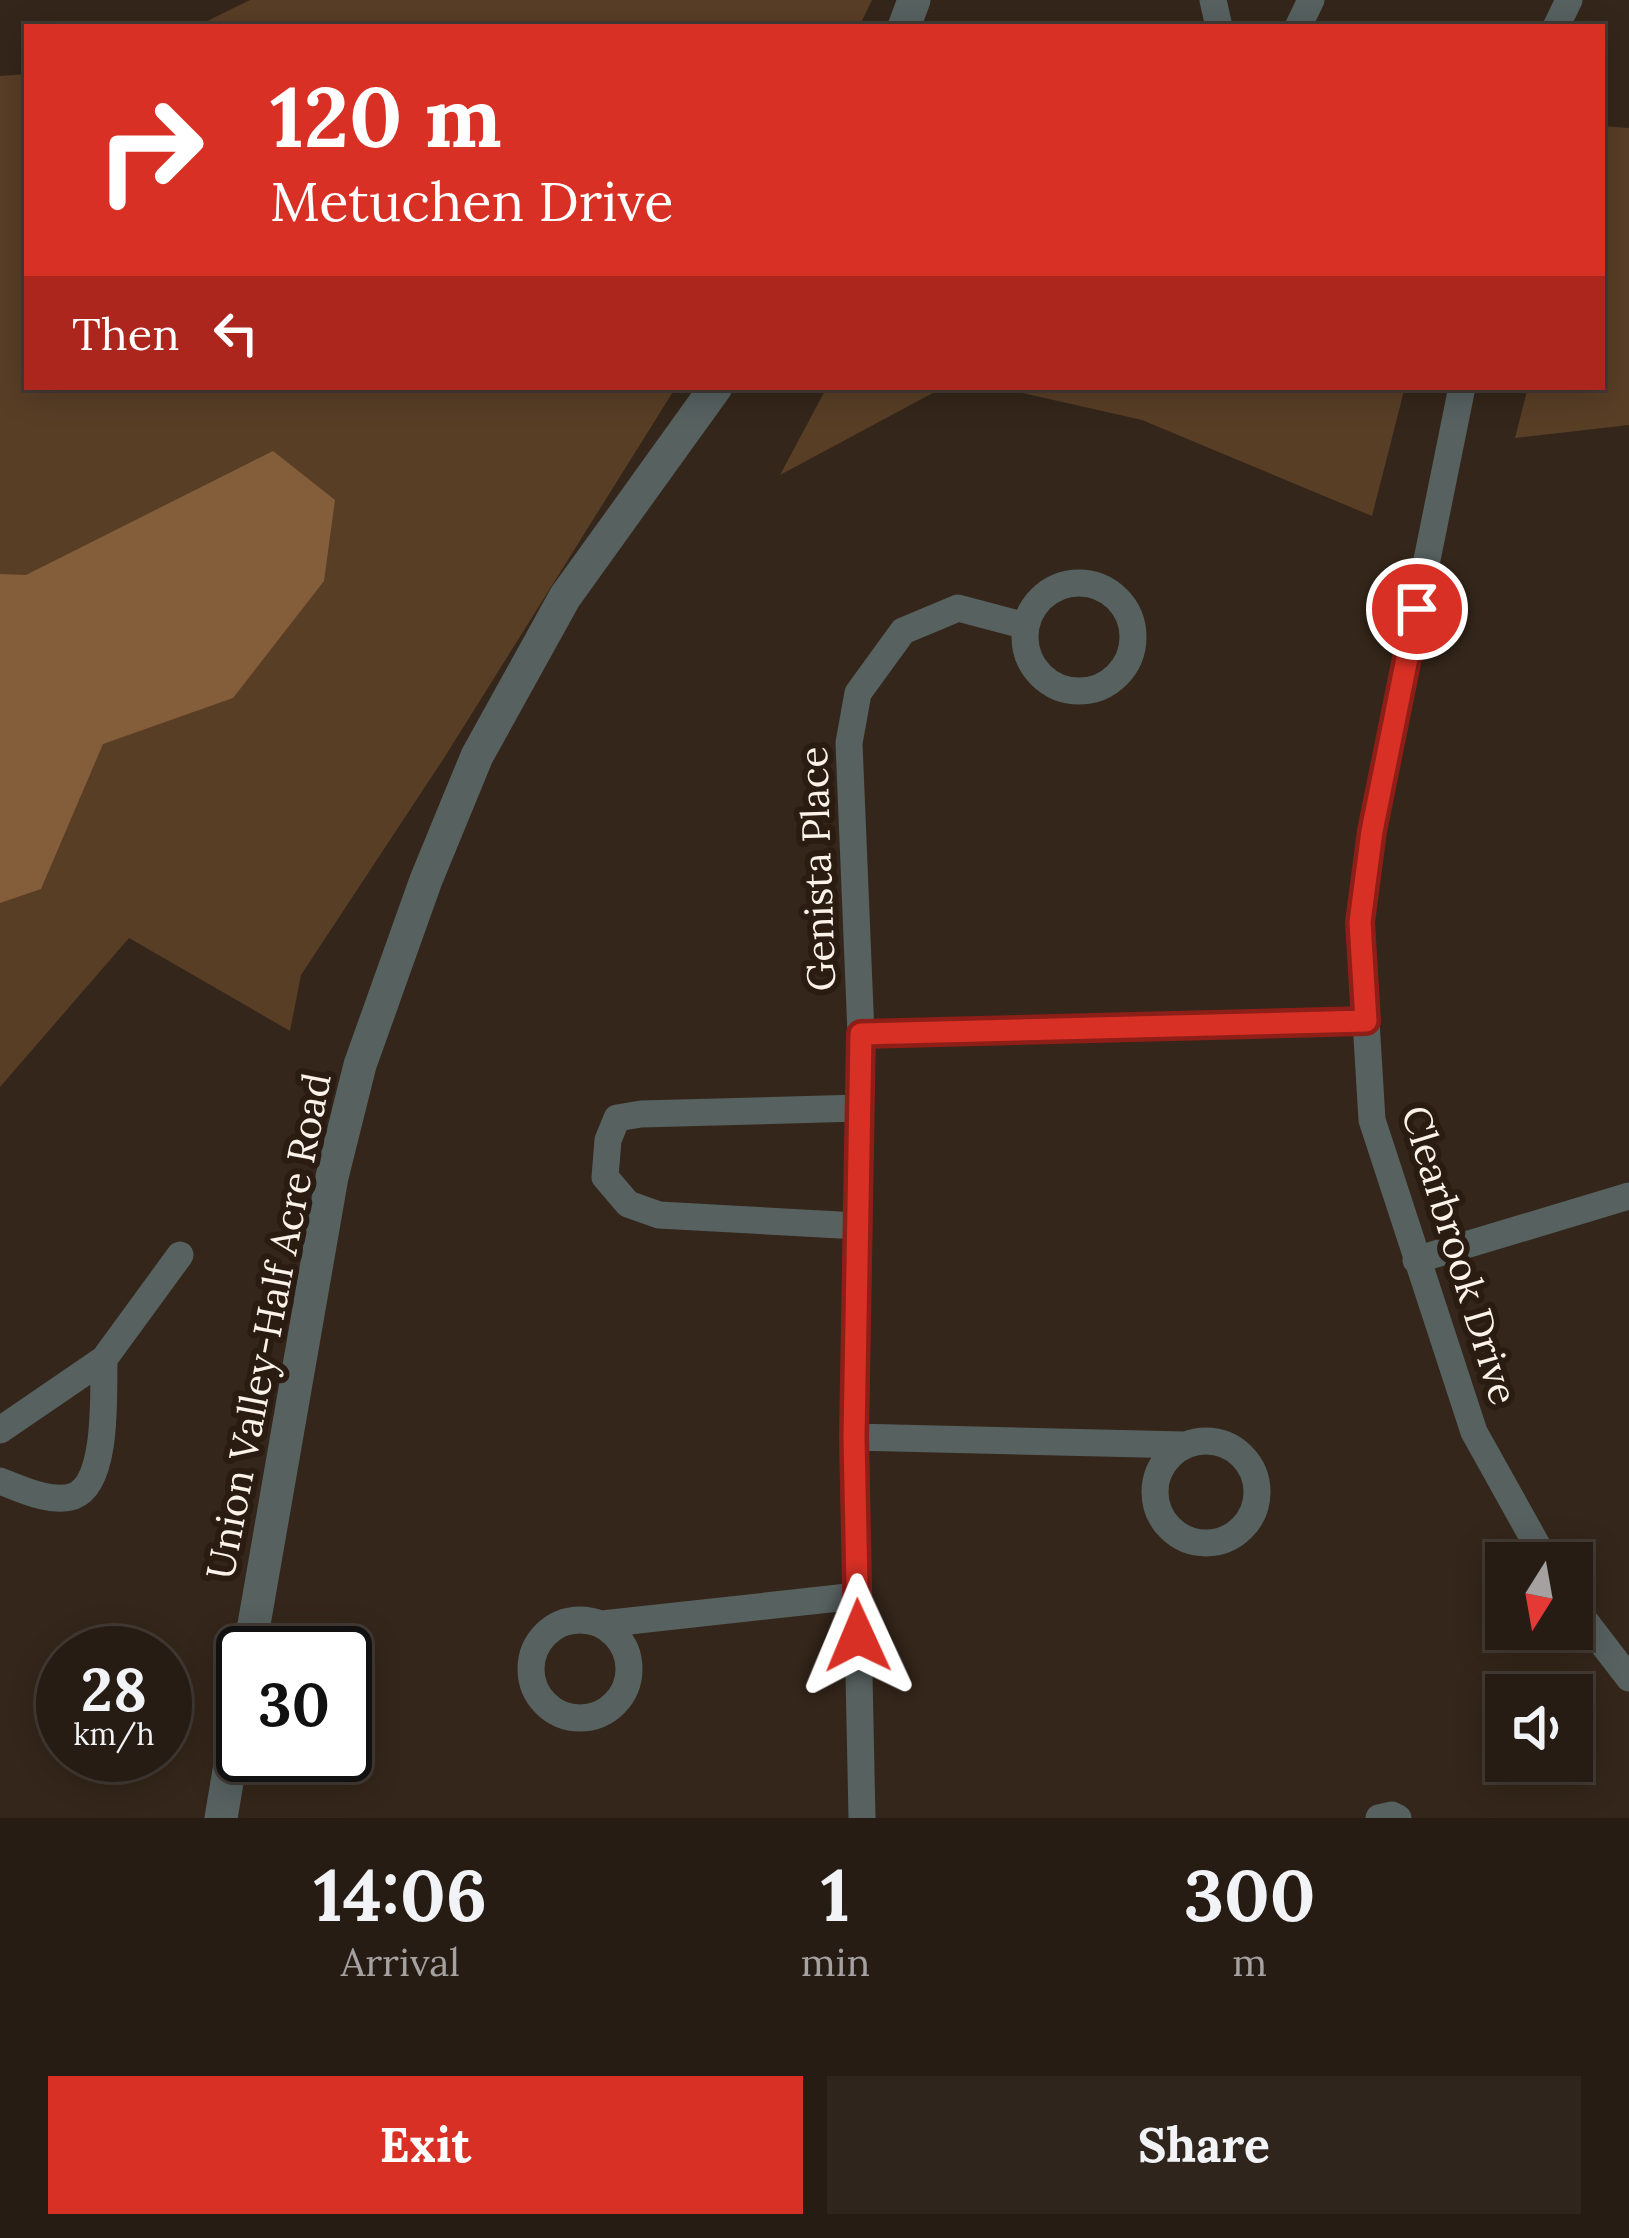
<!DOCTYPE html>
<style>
:root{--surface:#271c14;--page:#2f251d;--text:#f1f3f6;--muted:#a4a1a0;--line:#433a34;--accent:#d93025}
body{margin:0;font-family:Lora,serif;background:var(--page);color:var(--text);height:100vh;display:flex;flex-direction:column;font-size:45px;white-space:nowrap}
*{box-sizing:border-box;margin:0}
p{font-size:39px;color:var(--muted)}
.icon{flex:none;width:66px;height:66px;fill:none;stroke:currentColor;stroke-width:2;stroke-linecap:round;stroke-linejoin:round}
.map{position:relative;height:1818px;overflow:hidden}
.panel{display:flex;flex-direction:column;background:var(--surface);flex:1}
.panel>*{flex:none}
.hud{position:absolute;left:24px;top:24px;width:1581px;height:366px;border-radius:0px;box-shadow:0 6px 30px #0003,0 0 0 3px var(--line);background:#d93025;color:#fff;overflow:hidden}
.needle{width:78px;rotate:191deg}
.tools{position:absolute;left:1485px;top:1542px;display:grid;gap:24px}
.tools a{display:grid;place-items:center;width:108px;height:108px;border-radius:0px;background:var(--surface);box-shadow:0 6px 30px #0003,0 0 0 3px var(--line);font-size:60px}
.speed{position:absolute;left:36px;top:1626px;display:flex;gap:24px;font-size:60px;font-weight:700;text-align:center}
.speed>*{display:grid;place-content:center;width:156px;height:156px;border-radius:50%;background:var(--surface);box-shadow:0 6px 30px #0003,0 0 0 3px var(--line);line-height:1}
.speed small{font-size:30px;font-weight:400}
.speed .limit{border:6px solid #111;border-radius:18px;background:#fff;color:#111}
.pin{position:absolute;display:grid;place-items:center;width:102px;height:102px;color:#fff;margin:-51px;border:6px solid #fff;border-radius:50%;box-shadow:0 3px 12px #0007}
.me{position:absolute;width:132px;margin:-66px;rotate:359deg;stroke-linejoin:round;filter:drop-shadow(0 0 9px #0008)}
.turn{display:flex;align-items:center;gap:42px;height:252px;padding:0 48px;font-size:54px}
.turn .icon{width:156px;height:156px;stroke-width:2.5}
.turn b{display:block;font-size:84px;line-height:102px}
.then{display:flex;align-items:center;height:114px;padding:0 48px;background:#0003;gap:24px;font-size:45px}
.eta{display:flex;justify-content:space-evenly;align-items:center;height:204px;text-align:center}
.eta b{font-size:72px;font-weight:700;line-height:84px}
.button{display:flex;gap:24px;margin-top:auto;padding:24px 48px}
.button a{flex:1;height:138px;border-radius:0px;background:var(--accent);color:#fff;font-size:48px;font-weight:700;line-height:138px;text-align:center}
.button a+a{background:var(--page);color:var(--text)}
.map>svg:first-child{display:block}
.green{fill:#593e26}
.water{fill:#845d3b}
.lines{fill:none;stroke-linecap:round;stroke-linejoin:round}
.minor{stroke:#566160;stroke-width:27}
.tertiary{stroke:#566160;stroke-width:33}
.route-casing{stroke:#8d1f18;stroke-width:30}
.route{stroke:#d93025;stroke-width:21}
.labels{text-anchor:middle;stroke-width:12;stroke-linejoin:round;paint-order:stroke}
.street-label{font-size:39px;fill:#fbf2ea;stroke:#2a1c11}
</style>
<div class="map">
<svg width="1629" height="1818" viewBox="0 0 1629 1818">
<rect width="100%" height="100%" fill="#34261a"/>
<path class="green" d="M250,0h622l-13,27h-664z
M27,74v313h649l-232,371 -143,217 -11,56 -161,-93 -129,149v-1011z
M1602,126l27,2v297l-114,13 13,-51h74z
M827,387h117l-164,88z
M996,387h409l-33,129 -230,-96z"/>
<path class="water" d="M273,451l62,49 -11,81 -91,117 -130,46 -62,145 -41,14v-329l26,1z"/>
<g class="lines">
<path class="minor" d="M1213,0l6,27
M1298,27l13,-27
M1556,27l13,-27
M1462,387l-90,444 -12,91 12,198 102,312 73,131
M1025 637a54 54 0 1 1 108 0a54 54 0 1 1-108 0Z
M861,1034l505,-13
M858,1226l-199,-11 -31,-11 -23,-27 3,-37 9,-22 24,-4 219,-6
M1416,1260l213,-64
M0,1430l104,-71 76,-104
M854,1437l330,8
M1155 1492a51 51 0 1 1 102 0a51 51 0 1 1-102 0Z
M0,1481c21,8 51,23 74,15 35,-14 29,-106 30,-137
M1572,1604l57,74
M531 1669a49 49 0 1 1 98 0a49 49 0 1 1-98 0Z
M602,1624l255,-28
M862,1818l-8,-381 7,-403 -12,-291 9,-50 45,-62 55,-23 68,18
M1379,1818l13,-3 6,3"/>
<path class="tertiary" d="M904,27l10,-27
M249,1653l83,-476 28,-112 66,-185 51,-124 88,-159 151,-210
M221,1818l22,-130"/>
</g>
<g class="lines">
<defs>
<path id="route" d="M858,1636l-4,-199 7,-403 505,-13 -6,-99 12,-91 45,-222"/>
</defs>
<use href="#route" class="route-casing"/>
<use href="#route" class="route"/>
</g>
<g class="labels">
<g class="street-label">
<text transform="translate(817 869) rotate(-92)" y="14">Genista Place</text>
<text transform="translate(1460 1255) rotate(73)" y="14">Clearbrook Drive</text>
<text transform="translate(268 1326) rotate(-79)" y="14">Union Valley-Half Acre Road</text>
</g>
</g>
</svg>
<div class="tools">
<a><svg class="needle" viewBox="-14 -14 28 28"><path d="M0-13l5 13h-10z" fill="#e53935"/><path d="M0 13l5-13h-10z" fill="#a4a1a0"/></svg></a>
<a><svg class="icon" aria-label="sound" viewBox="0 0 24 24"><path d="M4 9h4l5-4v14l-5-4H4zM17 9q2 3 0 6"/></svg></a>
</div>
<div class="speed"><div>28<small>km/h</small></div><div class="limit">30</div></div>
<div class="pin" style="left:1417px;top:609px;background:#d93025"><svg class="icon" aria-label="arrive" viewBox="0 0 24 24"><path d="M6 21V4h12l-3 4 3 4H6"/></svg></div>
<svg class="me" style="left:858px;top:1636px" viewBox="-20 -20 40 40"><path d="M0-17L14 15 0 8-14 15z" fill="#d93025" stroke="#fff" stroke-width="4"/></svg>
<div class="hud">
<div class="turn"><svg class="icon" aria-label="right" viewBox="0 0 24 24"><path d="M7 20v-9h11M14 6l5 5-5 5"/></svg><div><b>120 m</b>Metuchen Drive</div></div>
<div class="then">Then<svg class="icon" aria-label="left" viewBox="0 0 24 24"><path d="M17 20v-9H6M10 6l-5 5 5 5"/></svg></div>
</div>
</div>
<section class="panel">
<div class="eta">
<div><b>14:06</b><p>Arrival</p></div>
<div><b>1</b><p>min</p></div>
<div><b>300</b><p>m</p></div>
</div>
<div class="button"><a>Exit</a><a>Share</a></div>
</section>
